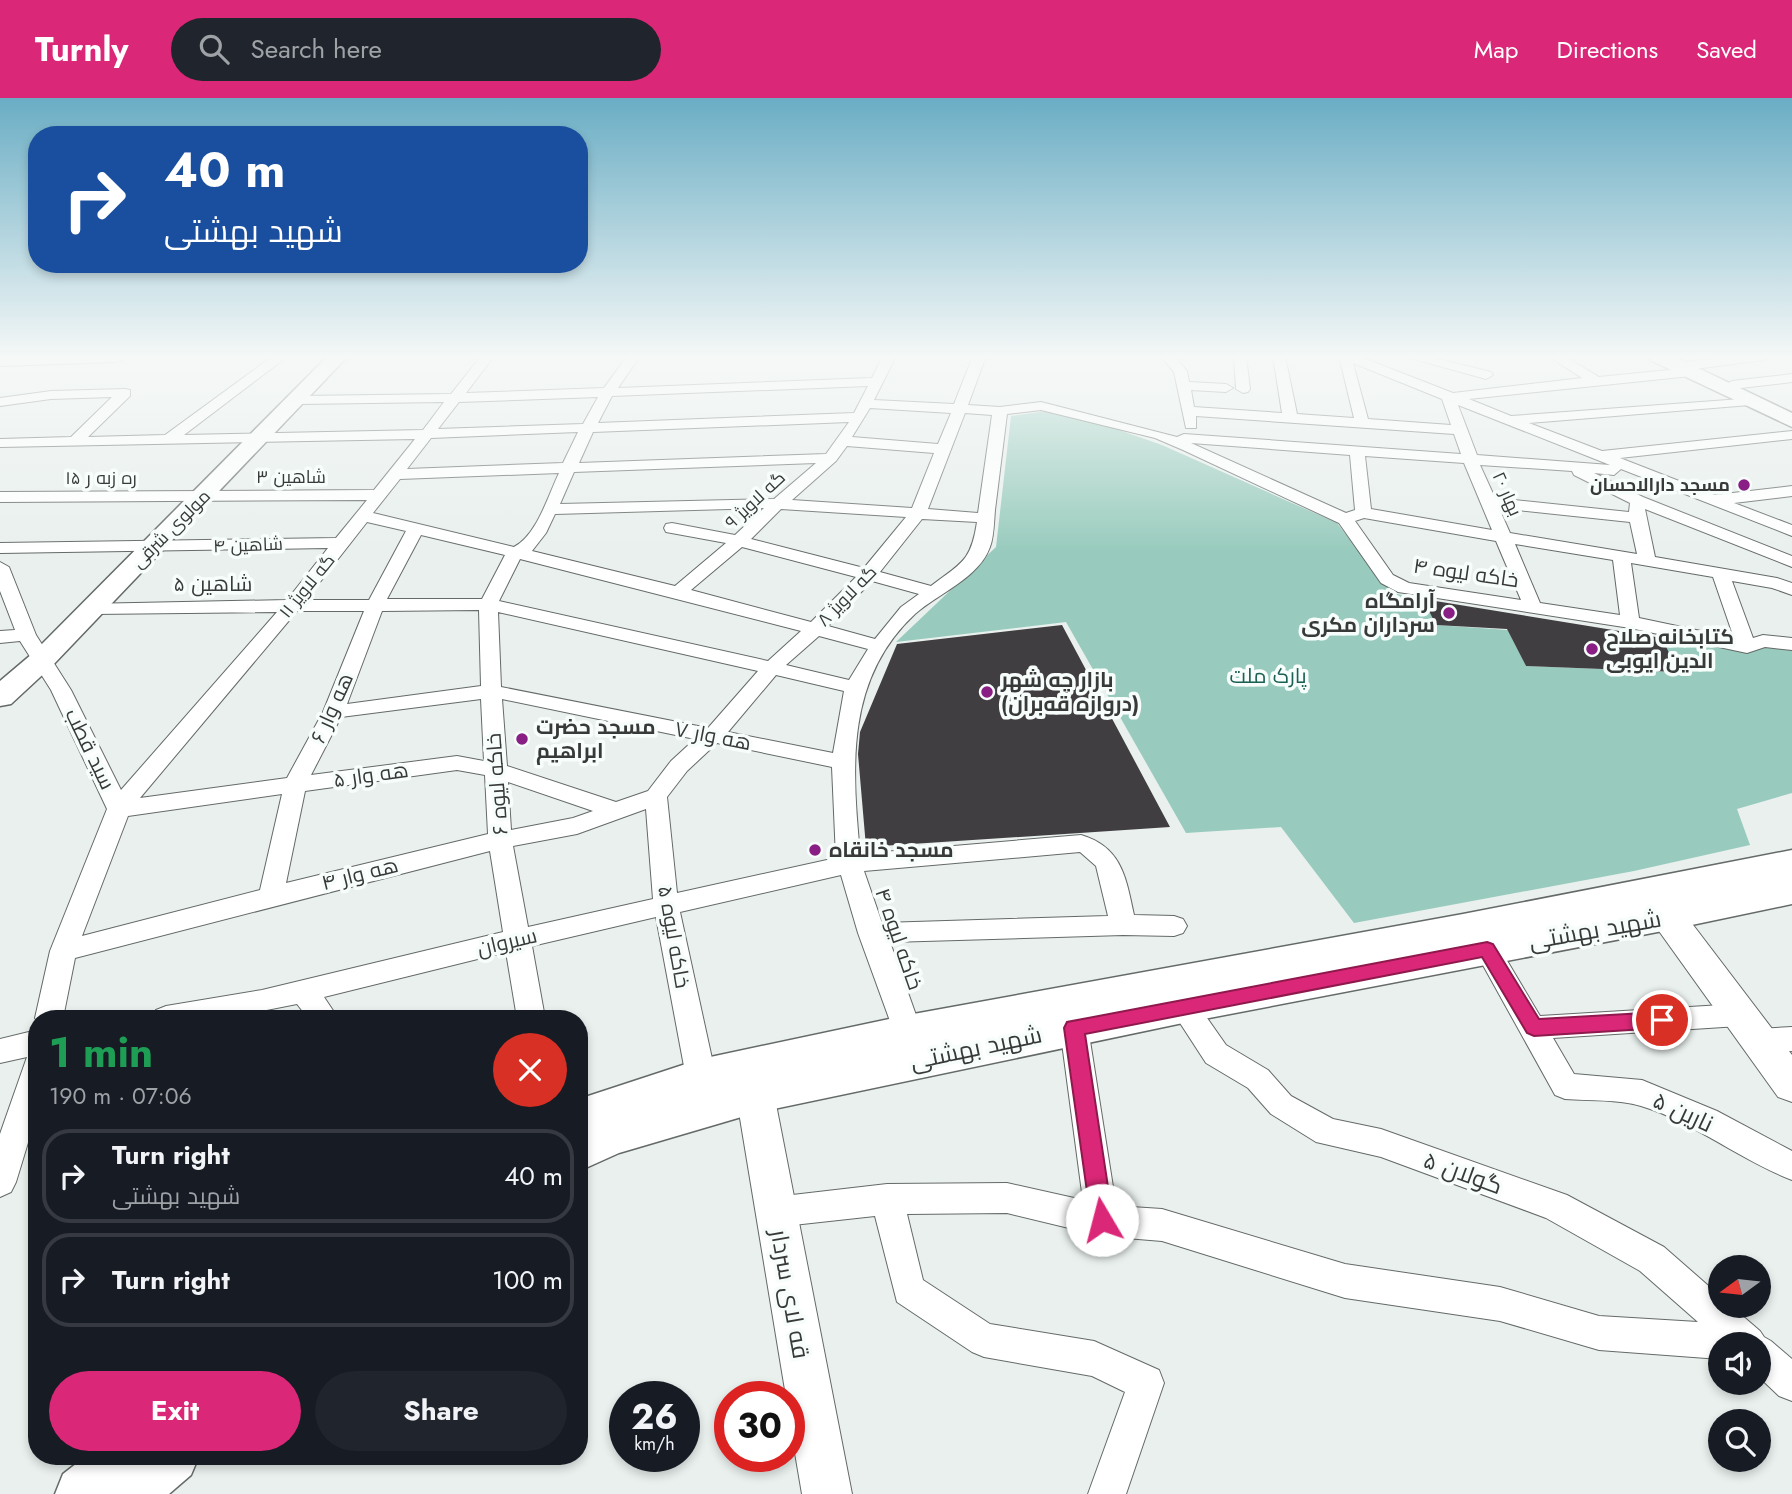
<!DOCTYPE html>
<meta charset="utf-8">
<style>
:root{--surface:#171b24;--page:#20242c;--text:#f1f3f6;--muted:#9ea1a6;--line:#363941;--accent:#db2777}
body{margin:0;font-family:Jost,Cairo,sans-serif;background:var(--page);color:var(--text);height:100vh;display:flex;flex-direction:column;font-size:26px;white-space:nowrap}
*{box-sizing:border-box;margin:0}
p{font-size:23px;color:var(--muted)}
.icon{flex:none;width:38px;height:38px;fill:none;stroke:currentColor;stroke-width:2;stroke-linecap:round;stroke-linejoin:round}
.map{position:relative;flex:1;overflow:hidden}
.panel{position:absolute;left:28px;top:912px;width:560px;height:455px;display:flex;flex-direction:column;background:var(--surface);border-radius:28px;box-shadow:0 4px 10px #0003}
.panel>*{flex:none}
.banner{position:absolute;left:28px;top:28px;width:560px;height:147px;border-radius:28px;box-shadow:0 4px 10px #0003;background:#1a4fa0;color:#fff;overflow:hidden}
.needle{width:46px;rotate:255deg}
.tools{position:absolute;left:1708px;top:1157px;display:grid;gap:14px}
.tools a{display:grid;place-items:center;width:63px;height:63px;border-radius:50%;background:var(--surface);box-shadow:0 4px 10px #0003;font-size:35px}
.speed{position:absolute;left:609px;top:1283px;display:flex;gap:14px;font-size:35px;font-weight:700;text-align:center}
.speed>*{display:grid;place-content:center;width:91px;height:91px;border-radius:50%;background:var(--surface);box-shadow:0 4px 10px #0003;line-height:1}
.speed small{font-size:18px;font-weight:400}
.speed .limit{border:10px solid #d22;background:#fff;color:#111}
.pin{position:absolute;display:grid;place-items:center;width:60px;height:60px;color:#fff;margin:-30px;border:4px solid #fff;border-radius:50%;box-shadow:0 2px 7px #0007}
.me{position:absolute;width:77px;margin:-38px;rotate:352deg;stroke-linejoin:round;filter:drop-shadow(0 0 5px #0008)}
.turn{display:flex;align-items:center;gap:24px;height:147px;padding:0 21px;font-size:32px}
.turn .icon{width:91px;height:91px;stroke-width:2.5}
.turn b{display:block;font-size:49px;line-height:60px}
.round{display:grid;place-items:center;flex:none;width:74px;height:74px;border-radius:37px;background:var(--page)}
.overview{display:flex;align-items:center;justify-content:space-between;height:119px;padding:0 21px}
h1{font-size:42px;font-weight:700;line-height:52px;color:#1e9e55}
.cta{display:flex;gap:14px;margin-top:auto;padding:14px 21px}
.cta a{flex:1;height:80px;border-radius:42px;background:var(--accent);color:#fff;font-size:28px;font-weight:700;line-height:80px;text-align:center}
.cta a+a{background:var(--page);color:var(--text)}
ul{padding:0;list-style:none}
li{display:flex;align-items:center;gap:21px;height:94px;margin:0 14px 10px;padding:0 7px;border:4px solid var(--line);border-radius:28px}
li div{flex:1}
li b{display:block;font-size:26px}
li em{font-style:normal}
header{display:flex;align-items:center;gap:42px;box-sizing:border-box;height:98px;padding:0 35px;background:var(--accent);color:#fff}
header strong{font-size:33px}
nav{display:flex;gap:38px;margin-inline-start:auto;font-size:24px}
.search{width:490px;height:63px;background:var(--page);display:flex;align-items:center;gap:18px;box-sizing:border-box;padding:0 24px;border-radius:38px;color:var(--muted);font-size:26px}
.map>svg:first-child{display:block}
.green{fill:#98cbbd}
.building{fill:#413e41}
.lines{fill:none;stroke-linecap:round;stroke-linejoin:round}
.minor-casing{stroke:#646a68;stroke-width:2}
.tertiary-casing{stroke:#646a68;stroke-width:2}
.secondary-casing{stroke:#646a68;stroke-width:3}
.primary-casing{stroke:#646a68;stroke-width:2}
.minor{fill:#fff;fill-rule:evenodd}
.tertiary{fill:#fff;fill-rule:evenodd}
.secondary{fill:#fff;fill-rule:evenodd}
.primary{fill:#fff;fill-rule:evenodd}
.route{fill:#db2777;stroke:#8e194d;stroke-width:2}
.poi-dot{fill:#891f84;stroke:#f7fdfb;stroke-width:2.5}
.labels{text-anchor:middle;stroke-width:7;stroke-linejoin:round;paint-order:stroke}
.far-street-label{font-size:18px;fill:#383a3a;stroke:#f7fdfb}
.far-poi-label{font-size:18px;font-weight:bold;fill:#383a3a;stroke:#f7fdfb;text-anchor:end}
.street-label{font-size:21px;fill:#383a3a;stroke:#f7fdfb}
.poi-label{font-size:21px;font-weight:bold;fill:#383a3a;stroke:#f7fdfb;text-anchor:start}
.park-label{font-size:21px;fill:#1b6052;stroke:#f7fdfb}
.near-street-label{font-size:24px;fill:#383a3a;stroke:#f7fdfb}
</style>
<header>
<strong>Turnly</strong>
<div class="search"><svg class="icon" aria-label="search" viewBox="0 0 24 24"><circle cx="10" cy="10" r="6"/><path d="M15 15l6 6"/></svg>Search here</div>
<nav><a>Map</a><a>Directions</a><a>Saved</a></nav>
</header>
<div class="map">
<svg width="1792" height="1396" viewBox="0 0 1792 1396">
<rect width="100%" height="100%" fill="#e9f0ee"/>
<path class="green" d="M1047,313l49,11 66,23 175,78 55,70 31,6 13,26 72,5 18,36 151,6 -18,-40 133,14v147l-55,16 13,36 -116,26 -280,52 -73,-96 -95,6 -120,-211 -170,20 100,-95 15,-131z"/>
<path class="building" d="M1423,501l239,39 16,34 -152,-6 -19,-37 -71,-4z
M1062,527l108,202 -304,20 -8,-93 2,-22 37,-88z"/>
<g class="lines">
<defs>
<path id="minor" d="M273,258h15l-104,79 239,-5 21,-28 -145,2 -7,-4 7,-4 152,-2 30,-38h13l-28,37 138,-5 23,-32h13l-22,32 254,-10 11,-22h13l-22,44 80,4 19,-48h13l-18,49 32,2 41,-5 136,35 7,-3 277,20 -7,-20 -258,-18v12h-10l-12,-56 -13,-16h13l13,15 2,11 37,2 7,4 -7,4 -35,-2 3,17 88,6 -9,-57h12l12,58 57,4 -15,-62h19l95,37 129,-15 -34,-22h16l35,21 90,-9 -4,-3 2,-3 44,-6h39l-6,4 -70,9 4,3 -7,4 -222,23 42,17 244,-18 2,3 -7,4 -221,18 73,28 190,-20v8l-172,19 95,37 77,-9v10l-58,7 58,22v11l-171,-67 -7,6 -20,-2 49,24 149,59v11l-147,-58 10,48 122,21 15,5v12l-20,-7 -40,-7 21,57 10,-3 29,3v12l-27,-3 -18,6 -117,-25 -232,-36 -17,-9 -42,-60 -156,-73 -28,-12 -114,-28 -34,4c-4,32 -8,64 -12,96 -1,11 -1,27 -5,37 -11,31 -51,46 -75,67 -70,65 -63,154 -55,240l221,-19c41,12 45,43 53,80l40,1 9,3 4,7 -4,7 -9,3 -51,-1 -233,7 32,90 -4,8 -10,4 -10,-4 -4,-8 -36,-99 -17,-58 -161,37 36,165 -5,9 -10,4 -10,-4 -5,-9 -30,-160 -124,29 13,72h-28l-11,-66 -182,45 14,21h-30l-11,-14 -70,14h-75l4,-8 10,-4 96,-16 241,-58 -13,-81 -415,107 -12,60h-26v3l-2,-3 15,-67 57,-142 -56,-119 -31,-49 -20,2v-12l15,-1 -15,-39v-29l9,5 27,68 35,55 50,100 156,-178 -184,2 -7,-2 -2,-4 2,-4 201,-4 41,-52 -328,5v-10l336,-5 31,-38 -367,2v-10l374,-2 41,-51 -415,8v-8l71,-2 41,-40 -61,2 -51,7v-8l51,-7 74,-2 5,1v6l-42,41 77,-2zM1353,265l89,36 9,26 -83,-6zM868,288l-14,27 -256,10 14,-27zM598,299l-15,27 -145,5 21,-27zM1458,307l137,54 15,6 -133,-10zM870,310l81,5 -13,31 -86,-7zM965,315l27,2 -14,98 -50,-4zM849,324l-23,32 -247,9 14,-31zM578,334l-15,31 -156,6 24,-31zM1191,345l159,12 5,55 -9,3zM847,348l87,7 -22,55 -120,-8 44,-39zM1365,358l99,7 28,67 -121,-21zM816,365l-42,36 -214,5 14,-32zM1480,367l92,6 2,4 56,28 -1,9 -134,-14zM559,375c-11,23 -22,62 -45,74l-141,-34 27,-34zM764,410l-29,27 -63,-12 -6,1 -2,4 2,4 60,11 -51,43 -143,-35 14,-18 9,-19zM1499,410l131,14 7,32 -127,-21zM781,411l125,8 -42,51 -113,-29zM1364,420l132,23 25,59 -112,-17 -16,-8 -38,-54zM922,421l55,3c-6,40 -16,41 -46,64l-51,-14zM367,424l39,9 -37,69h-63zM421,437l84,20 -23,44h-95zM1515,446l98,16 7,55 -80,-12zM742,449l114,30 -45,45 -120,-32zM520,461l281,72 -33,30 -269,-60zM1631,465l82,14 21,61 -95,-20zM872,483l47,13 -18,13 -26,32 -47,-13zM479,512l2,76 -134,18 35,-93zM297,513h67l-41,101 -36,66 -147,20zM498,514l260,59 -50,57 -207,-41zM819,538l49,13 -19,31 -63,-15zM776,577l68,16 -11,62 -105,-21zM481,601l3,62 -27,-5 -146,19 30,-58zM502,601l193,40 -24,22 -23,30 -32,11 -109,-36zM717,645l115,24 4,91 -159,35 -10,-96 20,-26zM457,672l28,5 3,59 -202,49 19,-92zM508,684l85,29 -20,7 -62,12zM282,696l-22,96 -178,46 46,-120zM646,711l7,90 -125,28 -15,-81 64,-12zM1080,754l16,14 12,50 -226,7 -18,-52z
M1234,258h12l4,33 -2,3 -5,1 -7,-4z
M1403,258h23l65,16 2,3 -7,4z
M1792,276v8l-60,7 -7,-4 7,-4z
M1487,841l9,3 44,74 199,-12 10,3 4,8 -4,8 -10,3 -186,12 21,36 68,6 75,31 75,40v29c-52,-20 -98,-58 -151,-74 -23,-7 -52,-5 -76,-7l-10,-4 -81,-146 4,-7z
M1183,897l10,3 33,47 42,25 23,26 42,23 48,10 186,66 97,52 56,49v10h11l29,25 4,6 7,4 21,18v42l-13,-5 -20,-19v-33h-39v15l-121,-9 -99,-29 -155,-23 -183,-57 -60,-5 -95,-23 -100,1 16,66 67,44 104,17 65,29 5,13 -38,111h-38l37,-102 -33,-16 -108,-19 -12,-5 -75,-50 -22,-86 -100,11 -11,-4 -5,-11 5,-11 11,-4 112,-13 120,-1 76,17 -23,-172 4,-8 10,-4 10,4 4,8 28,178 46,3 183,55 155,23 99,29 99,6 -58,-51 -94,-53 -165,-61 -65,-15 -45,-28 -23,-26 -42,-25 -37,-57 4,-8z
M1792,929v24l-34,2 -10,-4 -4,-8 4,-8 10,-4z
M37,932v83l-21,69 -5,10 -11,5v-63l27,-77 -27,6v-24z"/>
<path id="tertiary" d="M1653,787l12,3 127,167v47l-14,-5 -137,-191 -4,-9 4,-9z
M755,979l14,5 5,12 78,400h-50l-13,-76v-22h-3l-50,-302 5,-12z"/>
<path id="secondary" d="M328,258h20l-296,310 -41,38 -11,2v-25l32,-27z
M1648,258h25l119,57v14l-142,-67z
M1792,752v26l-142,29 142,-29v28l-124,26 -485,93 -428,90 -136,40 -40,18v-72l122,-40 207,-44 555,-101z
M86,1358h113l-8,19 -22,19h-114l8,-20z"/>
<path id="primary" d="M0,258h125l-3,4 -7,2 -115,4z"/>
</defs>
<use href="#minor" class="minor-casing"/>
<use href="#tertiary" class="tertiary-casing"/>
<use href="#secondary" class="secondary-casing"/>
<use href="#primary" class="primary-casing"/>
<use href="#minor" class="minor"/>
<use href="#tertiary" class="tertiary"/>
<use href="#secondary" class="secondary"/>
<use href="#primary" class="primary"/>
</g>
<linearGradient id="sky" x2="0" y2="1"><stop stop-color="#6aadc4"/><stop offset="0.57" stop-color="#f5f8f7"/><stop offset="1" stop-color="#f5f8f7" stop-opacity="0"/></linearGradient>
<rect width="1792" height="454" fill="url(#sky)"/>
<path class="route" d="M1487,844l6,2 46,75 123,-7 7,2 3,6 -3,6 -7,2 -128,8 -7,-3 -45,-76 -397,77 28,186 -3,7 -8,3 -8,-3 -3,-7 -27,-192 3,-6z"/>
<g class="poi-dot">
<circle cx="1744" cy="387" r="7"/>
<circle cx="1449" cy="515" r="7"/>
<circle cx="1592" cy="551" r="7"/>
<circle cx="987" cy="594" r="7"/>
<circle cx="522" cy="641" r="7"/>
<circle cx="815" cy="752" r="7"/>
</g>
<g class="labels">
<g class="far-street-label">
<text x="291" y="385">شاهین ۳</text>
<text x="101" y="386">ره زبه ر ۱۵</text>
<text transform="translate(1507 396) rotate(66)" y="6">بهار ۲۰</text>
<text transform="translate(755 402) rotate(-43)" y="6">گه لاویژ ۹</text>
<text transform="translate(171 431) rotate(-45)" y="6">مولوی شرقی</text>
<text transform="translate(248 447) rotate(-2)" y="6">شاهین ۴</text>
<text transform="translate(307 488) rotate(-51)" y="6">گه لاویژ ۱۱</text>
<text transform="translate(847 498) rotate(-46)" y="6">گه لاویژ ۸</text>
</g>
<g class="far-poi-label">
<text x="1730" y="393">مسجد دارالاحسان</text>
</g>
<g class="street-label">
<text transform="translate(1466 475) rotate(8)" y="7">خاکه لیوه ۴</text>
<text x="213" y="493">شاهین ۵</text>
<text transform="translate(332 610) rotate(-66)" y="7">هه وار ۶</text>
<text transform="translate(713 638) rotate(11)" y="7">هه وار ۷</text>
<text transform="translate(90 651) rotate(64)" y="7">سید قطب</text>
<text transform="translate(371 677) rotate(-8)" y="7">هه وار ۵</text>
<text transform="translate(497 686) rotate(-94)" y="7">خاکه لیوه ۶</text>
<text transform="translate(360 776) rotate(-14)" y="7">هه وار ۴</text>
<text transform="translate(674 839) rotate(80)" y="7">خاکه لیوه ۵</text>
<text transform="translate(899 841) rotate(71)" y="7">خاکه لیوه ۴</text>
<text transform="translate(507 844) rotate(-13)" y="7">سیروان</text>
</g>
<g class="poi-label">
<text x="1435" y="510" text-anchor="end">آرامگاه<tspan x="1435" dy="24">سرداران مکری</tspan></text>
<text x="1606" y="546">کتابخانه صلاح<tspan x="1606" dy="24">الدین ایوبی</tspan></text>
<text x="1001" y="589">بازار چه شهر<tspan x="1001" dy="24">(دروازه قه‌بران)</tspan></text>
<text x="536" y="636">مسجد حضرت<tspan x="536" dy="24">ابراهیم</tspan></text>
<text x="829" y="759">مسجد خانقاه</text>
</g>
<g class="park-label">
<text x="1268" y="585">پارک ملت</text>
</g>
<g class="near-street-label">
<text transform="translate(1595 832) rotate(-10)" y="8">شهید بهشتی</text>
<text transform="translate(976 950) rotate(-12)" y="8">شهید بهشتی</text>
<text transform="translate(1683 1014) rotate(25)" y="8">نارین ۵</text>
<text transform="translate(1463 1075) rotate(20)" y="8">گولان ۵</text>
<text transform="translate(790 1196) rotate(80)" y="8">قه لای سردار</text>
</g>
</g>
</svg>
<div class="tools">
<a><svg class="needle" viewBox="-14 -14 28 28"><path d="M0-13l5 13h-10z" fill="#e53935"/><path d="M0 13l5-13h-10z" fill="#9ea1a6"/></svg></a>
<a><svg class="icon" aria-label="sound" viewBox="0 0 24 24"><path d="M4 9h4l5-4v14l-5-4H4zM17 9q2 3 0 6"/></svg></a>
<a><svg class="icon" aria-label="search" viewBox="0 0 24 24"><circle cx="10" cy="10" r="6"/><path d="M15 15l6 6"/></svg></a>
</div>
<div class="speed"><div>26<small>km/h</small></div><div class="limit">30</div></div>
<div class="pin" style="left:1662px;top:922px;background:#d93025"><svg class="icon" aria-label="arrive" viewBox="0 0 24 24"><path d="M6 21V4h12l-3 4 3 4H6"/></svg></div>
<svg class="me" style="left:1102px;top:1122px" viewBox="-20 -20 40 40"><circle r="19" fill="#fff"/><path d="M0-13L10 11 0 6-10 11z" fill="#db2777"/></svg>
<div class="banner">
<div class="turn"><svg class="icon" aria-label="right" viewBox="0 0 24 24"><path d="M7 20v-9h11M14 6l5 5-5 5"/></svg><div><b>40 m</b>شهید بهشتی</div></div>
</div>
<section class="panel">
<div class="overview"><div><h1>1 min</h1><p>190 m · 07:06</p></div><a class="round" style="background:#d93025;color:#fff"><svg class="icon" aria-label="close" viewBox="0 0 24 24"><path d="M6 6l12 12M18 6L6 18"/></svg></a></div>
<ul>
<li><svg class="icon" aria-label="right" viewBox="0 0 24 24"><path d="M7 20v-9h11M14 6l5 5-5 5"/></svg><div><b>Turn right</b><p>شهید بهشتی</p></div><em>40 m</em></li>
<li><svg class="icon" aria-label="right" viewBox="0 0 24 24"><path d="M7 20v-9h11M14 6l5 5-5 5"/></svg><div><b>Turn right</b></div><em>100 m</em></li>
</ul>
<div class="cta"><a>Exit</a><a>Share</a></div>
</section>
</div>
